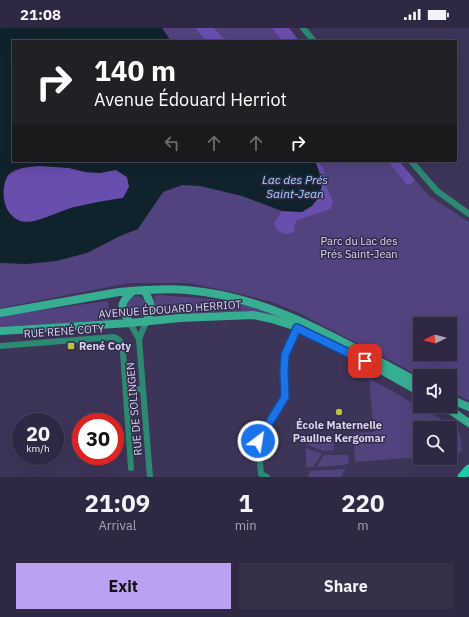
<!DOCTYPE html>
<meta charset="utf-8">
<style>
:root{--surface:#2e2842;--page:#363049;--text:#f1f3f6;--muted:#a7a6b2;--line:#49445b;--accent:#bca0f2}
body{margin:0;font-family:"IBM Plex Sans",sans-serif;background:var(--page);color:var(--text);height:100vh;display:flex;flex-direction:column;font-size:15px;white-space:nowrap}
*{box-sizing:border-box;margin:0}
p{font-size:13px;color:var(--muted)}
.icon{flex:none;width:22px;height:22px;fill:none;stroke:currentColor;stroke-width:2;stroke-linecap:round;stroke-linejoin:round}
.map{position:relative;height:449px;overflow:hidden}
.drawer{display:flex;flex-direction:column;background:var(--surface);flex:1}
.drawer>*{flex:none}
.banner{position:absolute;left:12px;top:12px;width:445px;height:122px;border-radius:0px;box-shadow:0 4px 16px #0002,0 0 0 1px var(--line);background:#202124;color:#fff;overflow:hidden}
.needle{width:26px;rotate:264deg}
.tools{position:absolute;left:413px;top:289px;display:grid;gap:8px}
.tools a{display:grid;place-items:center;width:44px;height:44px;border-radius:0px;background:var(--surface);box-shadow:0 4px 16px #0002,0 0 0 1px var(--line);font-size:20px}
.speed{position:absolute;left:12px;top:385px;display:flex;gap:8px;font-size:20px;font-weight:700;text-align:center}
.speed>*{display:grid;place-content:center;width:52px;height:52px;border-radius:50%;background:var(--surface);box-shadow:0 4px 16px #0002,0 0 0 1px var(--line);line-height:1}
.speed small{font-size:10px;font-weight:400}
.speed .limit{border:6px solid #d22;background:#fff;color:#111}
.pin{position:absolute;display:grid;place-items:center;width:34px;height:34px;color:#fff;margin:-17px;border-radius:8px;box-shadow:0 2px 6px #0006}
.me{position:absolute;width:44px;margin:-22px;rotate:31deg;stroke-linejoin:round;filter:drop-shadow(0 0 3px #0008)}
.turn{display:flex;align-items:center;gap:14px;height:84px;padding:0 16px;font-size:18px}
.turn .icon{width:52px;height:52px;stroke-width:2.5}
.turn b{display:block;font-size:28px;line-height:34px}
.lanes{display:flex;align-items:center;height:38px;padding:0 16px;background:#0003;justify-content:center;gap:20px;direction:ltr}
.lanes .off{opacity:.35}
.eta{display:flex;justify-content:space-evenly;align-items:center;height:68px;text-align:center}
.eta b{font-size:24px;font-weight:700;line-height:28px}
.cta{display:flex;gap:8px;margin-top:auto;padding:8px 16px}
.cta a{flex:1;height:46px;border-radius:0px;background:var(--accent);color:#111;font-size:16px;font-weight:700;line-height:46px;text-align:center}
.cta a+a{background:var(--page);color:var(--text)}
.status{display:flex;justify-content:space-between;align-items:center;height:28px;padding:0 20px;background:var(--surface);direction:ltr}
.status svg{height:11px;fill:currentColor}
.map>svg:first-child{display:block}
.green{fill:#52437f;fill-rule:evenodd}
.forest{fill:#694eae}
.water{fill:#10222b;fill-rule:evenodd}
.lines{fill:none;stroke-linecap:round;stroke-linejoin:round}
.minor{stroke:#2c8972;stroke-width:6}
.secondary{stroke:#37ae92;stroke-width:8}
.primary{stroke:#1dcda9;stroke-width:9}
.route-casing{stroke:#114b97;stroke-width:10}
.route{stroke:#1a73e8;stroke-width:7}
.poi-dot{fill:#b7c147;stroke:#332b4d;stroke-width:1.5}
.labels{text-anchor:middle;stroke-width:3;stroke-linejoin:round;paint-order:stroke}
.park-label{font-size:11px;fill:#dcd8f2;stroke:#332b4d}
.street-label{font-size:11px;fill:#d8d4ea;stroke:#332b4d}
.poi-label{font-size:11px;font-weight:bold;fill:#d8d4ea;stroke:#332b4d;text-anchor:start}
.water-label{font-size:12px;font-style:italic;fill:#a0d6f5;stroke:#332b4d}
</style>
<div class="status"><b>21:08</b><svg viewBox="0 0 49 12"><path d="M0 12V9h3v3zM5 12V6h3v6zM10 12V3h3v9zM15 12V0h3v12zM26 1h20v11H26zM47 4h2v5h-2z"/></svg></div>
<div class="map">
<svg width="469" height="449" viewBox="0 0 469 449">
<rect width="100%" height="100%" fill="#3d3558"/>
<path class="green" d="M0,0h289l10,13h-286v120h386l30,35 40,26v179l-19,-10v-15h-30l-121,-63 -27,-11 -31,-8 -51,-11h-61l-129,25zM420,296h30v30h-30z
M159,267l63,5 25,4 36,13 -1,2 -35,-8 -93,4 1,-9 -1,-9z
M138,268c8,3 9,9 9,16l-5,5c-14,-1 -21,-8 -10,-20z
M108,273l2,19 -110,7v-11z
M369,350l86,49 5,7 2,17 -4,3 -8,1v-27h-30v29l-65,5 -2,-29 21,-1z
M305,409h28l1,13 -11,1 -17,-7z
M306,420l16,6 -9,13h-7z
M325,426l6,1h17l1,7 -4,3 -29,2z
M345,441l-4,8h-33l2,-6z"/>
<path class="forest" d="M195,0h19l8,9 7,4h-23z
M272,0h17l10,13h-17z
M315,133h3l6,9 2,16 7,16 -2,7 -34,11 -2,4 -1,8 -9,2 -8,-4 -3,-6 8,-13 20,1 17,-41z
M388,133h11l15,18c-1,4 -3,5 -7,6z
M40,138l29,2 16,4 15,1 16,-3 11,7 3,10 -7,11 -49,9 -42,15 -12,-1 -11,-7 -8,-17 1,-13 7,-9 13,-7z"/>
<path class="water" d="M0,0h162l9,13h-158v120h302l4,10 3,14 -3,12 -7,9 -10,6 -20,-1 -40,-15 -42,-10 -18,-1 -19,7 -25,37 -18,7 -33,17 -31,8 -29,3 -27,-1zM40,138l29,2 16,4 15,1 16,-3 11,7 2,10 -6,11c-16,2 -32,5 -48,9 -15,3 -41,19 -55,14 -18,-7 -20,-32 -12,-46 8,-8 21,-8 32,-9z"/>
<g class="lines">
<path class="minor" d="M303,0l11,13
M411,133l26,30 32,23
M130,295l9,16 11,138
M139,311l7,-17
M0,318l113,-9c8,2 9,7 10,15l8,116
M126,362l17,-1
M267,449l-6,-3 -3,-33 2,-8 6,-5 19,-31 -1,-25 1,-17 12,-28"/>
<path class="secondary" d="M144,262c8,14 9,17 2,32
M0,285l119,-21c22,-2 45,-4 68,-2 86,7 158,54 233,93
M130,295c-9,-15 -12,-19 3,-32
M0,303l130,-8 50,-5 73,-3 19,4 25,8 68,34 55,31
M450,371l19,8
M444,378l25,17"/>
<path class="primary" d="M462,449l7,-8"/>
</g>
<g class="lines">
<defs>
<path id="route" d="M258,413l2,-8 6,-5 19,-31 -1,-25 1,-17 12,-27 68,33"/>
</defs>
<use href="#route" class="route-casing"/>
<use href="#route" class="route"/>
</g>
<g class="poi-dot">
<rect x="67" y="314" width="8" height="8" rx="2"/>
<circle cx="339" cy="384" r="4"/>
</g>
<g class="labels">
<g class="park-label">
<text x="359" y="217">Parc du Lac des<tspan x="359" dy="13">Prés Saint-Jean</tspan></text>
</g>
<g class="street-label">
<text transform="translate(170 281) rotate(-4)" y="4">AVENUE ÉDOUARD HERRIOT</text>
<text transform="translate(64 303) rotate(-4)" y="4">RUE RENÉ COTY</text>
<text transform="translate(134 381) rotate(-95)" y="4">RUE DE SOLINGEN</text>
</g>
<g class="poi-label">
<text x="79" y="322">René Coty</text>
<text x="339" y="401" text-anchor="middle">École Maternelle<tspan x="339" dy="13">Pauline Kergomar</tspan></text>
</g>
<g class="water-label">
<text x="295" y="156">Lac des Prés<tspan x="295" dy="14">Saint-Jean</tspan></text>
</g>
</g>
</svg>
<div class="tools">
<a><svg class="needle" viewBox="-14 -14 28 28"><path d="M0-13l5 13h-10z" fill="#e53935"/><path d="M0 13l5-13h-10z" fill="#a7a6b2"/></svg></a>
<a><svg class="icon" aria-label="sound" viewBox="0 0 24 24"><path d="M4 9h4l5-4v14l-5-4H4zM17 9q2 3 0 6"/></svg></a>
<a><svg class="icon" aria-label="search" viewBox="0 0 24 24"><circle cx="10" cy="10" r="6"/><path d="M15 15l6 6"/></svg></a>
</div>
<div class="speed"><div>20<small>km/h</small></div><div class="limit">30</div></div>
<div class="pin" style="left:365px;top:333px;background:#d93025"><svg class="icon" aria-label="arrive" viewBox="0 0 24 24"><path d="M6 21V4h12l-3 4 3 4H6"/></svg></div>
<svg class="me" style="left:258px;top:413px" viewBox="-20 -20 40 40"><circle r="17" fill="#1a73e8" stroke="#fff" stroke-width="3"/><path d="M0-11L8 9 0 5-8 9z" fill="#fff"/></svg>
<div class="banner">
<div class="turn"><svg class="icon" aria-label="right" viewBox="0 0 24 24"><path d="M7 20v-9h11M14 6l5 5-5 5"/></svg><div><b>140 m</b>Avenue Édouard Herriot</div></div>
<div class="lanes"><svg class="icon off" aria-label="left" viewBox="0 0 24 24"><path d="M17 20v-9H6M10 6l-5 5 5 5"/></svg><svg class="icon off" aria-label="ahead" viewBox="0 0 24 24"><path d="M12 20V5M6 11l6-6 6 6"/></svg><svg class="icon off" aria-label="ahead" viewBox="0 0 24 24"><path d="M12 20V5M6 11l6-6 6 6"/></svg><svg class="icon" aria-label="right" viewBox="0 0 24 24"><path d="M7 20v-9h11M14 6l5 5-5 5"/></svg></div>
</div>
</div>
<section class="drawer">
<div class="eta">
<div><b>21:09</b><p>Arrival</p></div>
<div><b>1</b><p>min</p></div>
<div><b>220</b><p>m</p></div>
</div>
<div class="cta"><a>Exit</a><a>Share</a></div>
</section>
